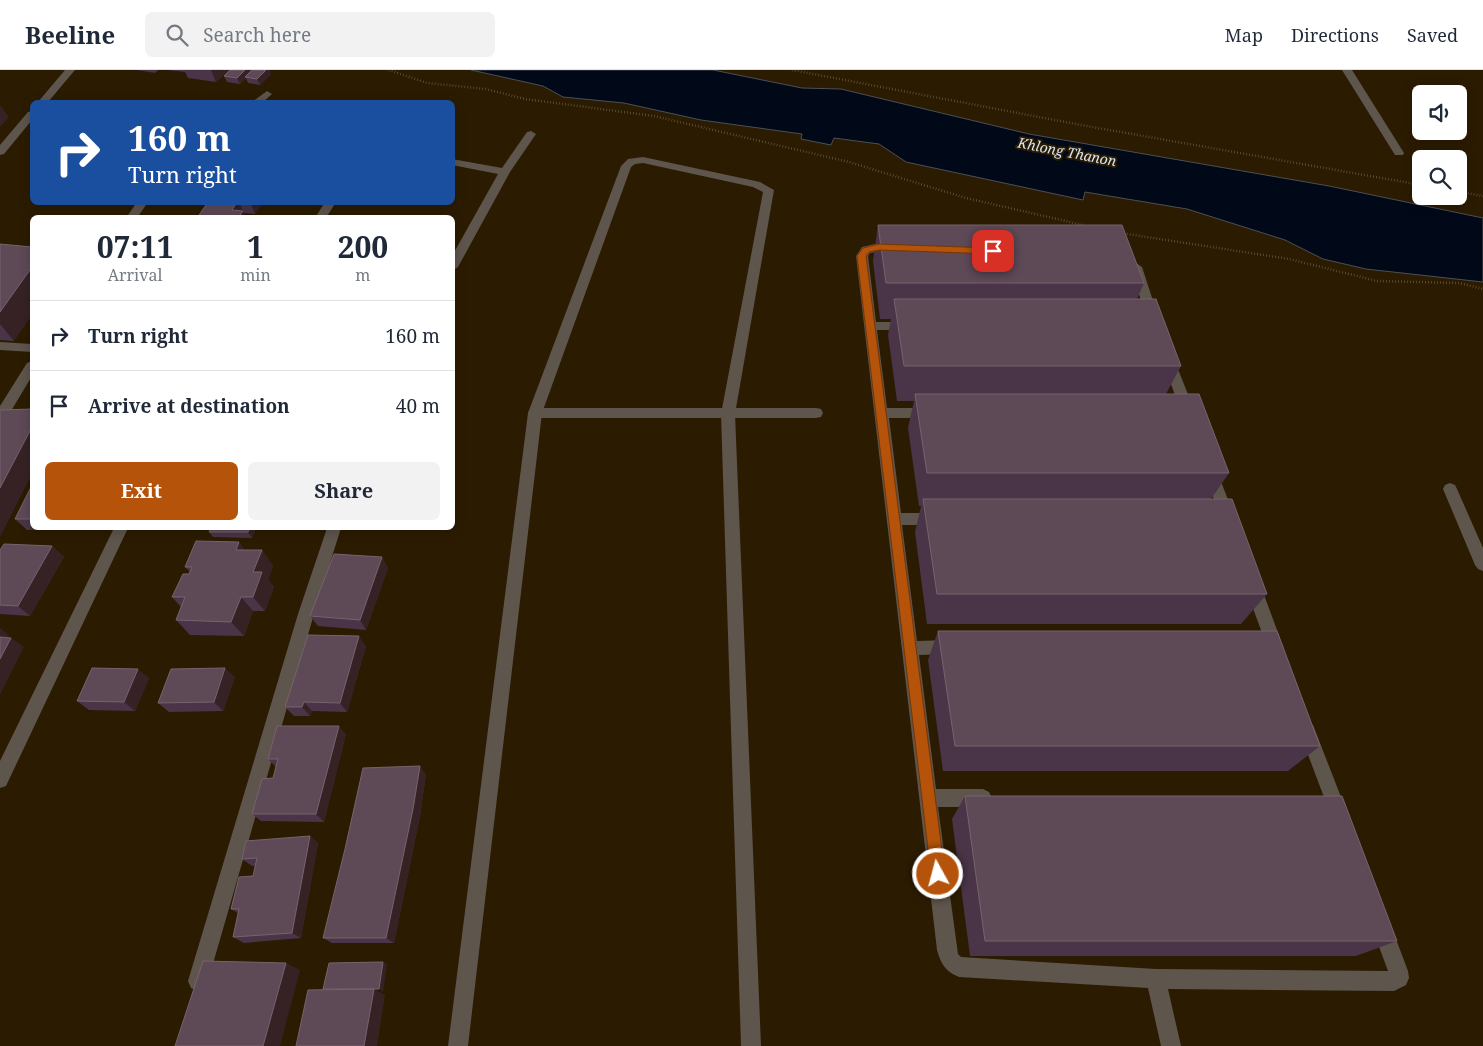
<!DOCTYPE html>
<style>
:root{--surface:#fff;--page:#f2f2f3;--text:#1f2937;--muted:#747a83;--line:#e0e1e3;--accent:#b45309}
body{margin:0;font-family:"Noto Serif",serif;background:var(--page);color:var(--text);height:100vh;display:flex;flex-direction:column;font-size:19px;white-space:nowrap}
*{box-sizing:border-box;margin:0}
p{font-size:16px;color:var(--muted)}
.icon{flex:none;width:28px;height:28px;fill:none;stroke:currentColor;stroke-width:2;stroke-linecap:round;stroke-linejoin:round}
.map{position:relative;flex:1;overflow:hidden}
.side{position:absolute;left:30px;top:145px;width:425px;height:315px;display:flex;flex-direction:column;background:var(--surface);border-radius:8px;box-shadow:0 2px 12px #0003}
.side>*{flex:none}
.hud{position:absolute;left:30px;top:30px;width:425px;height:105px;border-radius:8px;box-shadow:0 2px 12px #0003;background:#1a4fa0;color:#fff;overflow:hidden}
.tools{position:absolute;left:1412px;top:15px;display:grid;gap:10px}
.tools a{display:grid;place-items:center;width:55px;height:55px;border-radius:8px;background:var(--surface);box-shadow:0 2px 12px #0003;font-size:25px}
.pin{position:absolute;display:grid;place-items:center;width:42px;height:42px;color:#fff;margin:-21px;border-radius:10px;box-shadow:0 2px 8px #0006}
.me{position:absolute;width:55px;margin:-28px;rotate:353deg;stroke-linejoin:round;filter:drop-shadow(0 0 4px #0008)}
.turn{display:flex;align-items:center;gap:18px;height:105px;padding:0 15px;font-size:22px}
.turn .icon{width:65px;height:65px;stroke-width:2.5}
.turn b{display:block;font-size:35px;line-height:42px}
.eta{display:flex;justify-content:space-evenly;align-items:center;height:85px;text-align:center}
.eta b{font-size:30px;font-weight:700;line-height:35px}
.primary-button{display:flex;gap:10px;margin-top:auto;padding:10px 15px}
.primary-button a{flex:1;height:58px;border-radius:8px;background:var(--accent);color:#fff;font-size:20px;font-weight:700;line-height:58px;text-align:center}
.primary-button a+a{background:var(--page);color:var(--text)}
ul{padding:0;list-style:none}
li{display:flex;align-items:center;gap:15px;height:70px;padding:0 15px;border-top:1px solid var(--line)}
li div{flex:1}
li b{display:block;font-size:19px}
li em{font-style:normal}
header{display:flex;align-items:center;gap:30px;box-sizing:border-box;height:70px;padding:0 25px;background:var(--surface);border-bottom:1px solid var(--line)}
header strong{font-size:24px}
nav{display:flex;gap:28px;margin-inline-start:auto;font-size:18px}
.search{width:350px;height:45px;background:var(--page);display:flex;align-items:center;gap:12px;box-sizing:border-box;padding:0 18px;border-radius:8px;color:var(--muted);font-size:19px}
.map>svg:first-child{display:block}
.water{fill:#010919;stroke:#4d4f55}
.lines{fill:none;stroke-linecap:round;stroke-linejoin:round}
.path{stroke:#81735d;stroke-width:2.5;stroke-dasharray:0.5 2.5;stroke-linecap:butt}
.service{fill:#5e554c;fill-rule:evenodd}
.minor{fill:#5e554c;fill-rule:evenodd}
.wall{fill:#4a3447}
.shaded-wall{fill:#362224}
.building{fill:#5e4957;stroke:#77636d}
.route{fill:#b45309;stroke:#753606}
.labels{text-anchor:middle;stroke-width:4;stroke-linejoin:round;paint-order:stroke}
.far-water-label{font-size:14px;font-style:italic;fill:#d7e5f6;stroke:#2b1b01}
</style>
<header>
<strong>Beeline</strong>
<div class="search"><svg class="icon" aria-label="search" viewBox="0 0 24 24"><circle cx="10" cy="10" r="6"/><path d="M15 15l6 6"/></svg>Search here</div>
<nav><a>Map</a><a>Directions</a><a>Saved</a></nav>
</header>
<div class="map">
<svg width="1483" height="976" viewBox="0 0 1483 976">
<rect width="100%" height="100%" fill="#2b1b01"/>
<path class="water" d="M471,0h242l89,18 39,1 188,45 300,52 154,32v64l-117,-13 -43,-10 -38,-19 -98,-31 -102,-17 -2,8 -177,-38 -27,-18 -45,-6 -3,7 -30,-6 1,-5 -101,-14 -77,-17 -61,-6 -20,-11z"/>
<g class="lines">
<path class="path" d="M389,0l38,13 59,6 39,10 129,17 195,46 117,36 117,27
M792,0l289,55 340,60
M1459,122l24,4
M1121,163l168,26 88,22 82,2 24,6"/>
<path class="service" d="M65,0h10l-27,32h-10z
M267,21l5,3 -9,8h-11z
M32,41v9l-28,34 -4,1v-10l28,-33z
M137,132h11l-11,16h-11z
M535,338h281l5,1 2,4 -2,4 -5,1h-281l-5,-1 -2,-4 2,-4z"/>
<path class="minor" d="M1342,0h10l52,83 -1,2h-8z
M531,61l5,3 -26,38 -52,95 -6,4v-15l46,-82 -46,-9v-6l50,9 25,-36z
M643,87l117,25 14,8 -39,224 26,632h-20l-20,-632 42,-222 -10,-5 -110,-24 -8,1 -4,3 -89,246 -74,633h-20l80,-633 93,-247 7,-7z
M325,132h11l-10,16h-11z
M879,173l15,1 6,4c-7,6 -21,3 -30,5l-2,3 8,66h33l6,4 -6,4h-32l10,78h44l5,1 2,4 -2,4 -5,1h-42l12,95h38l5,2 2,4 -2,4 -5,2h-37l15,116 34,-1 6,2 2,5 -2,5 -6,2 -32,1 17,134h47l6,3 3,6 -3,6 -6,3h-45l20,147 3,3 195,12 232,2 -17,-46 3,-7 7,-3 7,3 20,53 1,7 -3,7 -12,6 -226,-2 13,57h-20l-13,-58 -189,-11c-14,-6 -18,-13 -22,-27l-81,-694 6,-9z
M1136,193l6,4 17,52 -2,3 -4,1 -6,-4 -17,-52z
M0,272l32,2v8l-32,-2z
M1168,284l5,2 1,3 21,53 -2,4h-10l-2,-4 -19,-53 1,-3z
M32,291v15l-27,45 -5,1v-16l27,-43z
M1210,396l5,1 2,4 18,47 -2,4 -5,2 -5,-2 -2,-4 -18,-47 2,-4z
M1450,413l5,2 2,4 26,59v23l-5,-2 -3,-4 -32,-76 2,-4z
M114,458h14l-122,258 -6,2v-27z
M327,458h14l-27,86 -106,367 -3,7 -7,3 -7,-3 -3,-7 110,-367z
M1252,508l5,1 3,5 24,65 -2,5 -6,2 -6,-2 -2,-5 -24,-65 3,-5z
M1307,653l6,2 35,90 -3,6 -6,3 -6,-3 -34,-90 2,-6z"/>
</g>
<path class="wall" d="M137,0h21l-3,3z
M167,0h62l-13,12 -28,-4 -3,-6z
M271,4l-11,11 -12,-2 -2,-5 -6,6 -13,-2 -3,-6z
M208,132h55l-8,12 -11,-1z
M878,155l266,58 -7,16 44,67 -15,28 63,79 -18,26 56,95 -26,30h-314l-12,-92 6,-26h-2l-11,-78 6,-27h-17l-9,-66 3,-16h-11l-7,-58z
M0,174l14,97 -14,-1z
M32,415v43h48l-1,1 -52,1 -12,-11z
M256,458l-4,10 -39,-1 -4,-5z
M52,476l12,11 -34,59 -30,-2v-64z
M245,480h17l11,16 -5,14 6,7 -9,24h-12l-9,25 -54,-1 -14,-15 5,-13 -9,-10 18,-25 -5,-5z
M382,487l6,11 -22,62 -48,-4 -8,-10z
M938,561l382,115 -32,25h-345l-15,-111z
M366,576l-19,66 -35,-1 -2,5h-16l-9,-9z
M235,607l-12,34 -54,1 -11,-9z
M149,608l-14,33 -46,-1 -12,-9z
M346,664l-22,88 -63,-1 -9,-7 21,-36 3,-11 -8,-8z
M426,704l-6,42 -26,127h-62l-9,-5z
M965,726l432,145 -41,15h-386l-18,-137z
M318,773l-17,95 -57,5 -11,-6 5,-24 -7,-4 22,-33 2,-10h-3l-10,-7z"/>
<path class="shaded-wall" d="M211,0h18l-13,12z
M245,0h9l-9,7 1,1 -6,6 -3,-6z
M266,0h4l1,4 -11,11 -3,-6z
M0,35l9,12 -9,10z
M237,132h2l7,16h-10l-4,-8z
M250,132h13l-8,12z
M32,197v48l-18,26 -14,-17v-12z
M32,357v47l-32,63v-49z
M249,458h7l-4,10 -4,-6z
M239,472l12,16 -15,-8z
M52,476l12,11 -34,59 -12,-10z
M262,480l11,16 -5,14 6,7 -9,24 -12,-14v-25z
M382,487l6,11 -22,62 -6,-10z
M241,527l12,14 -9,25 -13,-14z
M0,558l9,7 -7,12 -2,-2z
M359,566l7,10 -19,66 -7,-9z
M11,568l13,9 -24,48v-36z
M225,598l10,9 -12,34 -9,-9z
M138,599l11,9 -14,33 -11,-9z
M304,632l8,9 -2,5 -8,-9z
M339,656l7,8 -22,88 -8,-8z
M420,696l6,8 -6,42 -26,127 -8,-5z
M310,766l8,7 -17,95 -9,-5z
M383,892l4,2 -4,28 -4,-3z
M286,893l14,7 -20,76h-17z
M374,919l11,6 -8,51h-13z"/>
<path class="building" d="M230,0h15l-8,8 -13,-2z
M252,0h14l-9,9 -12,-2z
M208,132h29l-5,8 11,1 -5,7h-41z
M878,155h244l22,58h-258z
M0,174l32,3v20l-32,45z
M894,229h262l25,67h-277z
M915,324h284l30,79h-302z
M32,339v18l-32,61v-78z
M32,415v34h-17z
M923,429h309l35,95h-330z
M211,458h38l-1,4h-39z
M196,471l43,1 -3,8h26l-9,22h9l-9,25h-12l-10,25 -55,-2 9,-23h-13l11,-23h6l3,-7h-7z
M4,474l48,2 -34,60 -18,-1v-55z
M334,484l48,3 -22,63 -50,-4z
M938,561h339l43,115h-365z
M308,565l51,1 -19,67 -36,-1 -2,5h-17z
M0,567l11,1 -11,21z
M92,598l46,1 -14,33 -47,-1z
M225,598l-11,34 -56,1 13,-34z
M277,656h62l-23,88h-64l10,-35 11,-1 5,-19h-10z
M420,696l-7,43 -27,129h-63l22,-89 18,-81z
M965,726h377l55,145h-412z
M310,766l-18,97 -59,4 6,-28h-8l8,-32 14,-1 4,-18 -15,1 4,-18z
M203,891l83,2 -23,83h-88z
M383,892l-4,27h-56l6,-26z
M374,919l-10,57h-68l12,-56z"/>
<path class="route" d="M879,174l114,4 4,3 -4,3 -114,-4 -10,2 -3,4 79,618 -2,5 -5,2 -5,-2 -2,-5 -74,-618 6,-8z"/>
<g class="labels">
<g class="far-water-label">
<text transform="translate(1067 82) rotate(11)" y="5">Khlong Thanon</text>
</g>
</g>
</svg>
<div class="tools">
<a><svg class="icon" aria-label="sound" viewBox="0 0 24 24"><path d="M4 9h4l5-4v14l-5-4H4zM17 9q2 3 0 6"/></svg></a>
<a><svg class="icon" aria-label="search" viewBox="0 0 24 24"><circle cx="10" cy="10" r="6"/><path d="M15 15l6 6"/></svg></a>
</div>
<div class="pin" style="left:993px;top:181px;background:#d93025"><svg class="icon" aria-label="arrive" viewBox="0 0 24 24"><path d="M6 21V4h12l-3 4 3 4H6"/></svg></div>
<svg class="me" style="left:938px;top:804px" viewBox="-20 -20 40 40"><circle r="17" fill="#b45309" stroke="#fff" stroke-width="3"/><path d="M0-11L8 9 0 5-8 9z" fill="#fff"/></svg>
<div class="hud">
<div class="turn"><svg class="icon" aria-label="right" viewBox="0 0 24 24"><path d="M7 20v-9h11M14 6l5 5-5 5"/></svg><div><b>160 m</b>Turn right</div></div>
</div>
<section class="side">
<div class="eta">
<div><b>07:11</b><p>Arrival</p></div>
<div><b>1</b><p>min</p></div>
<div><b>200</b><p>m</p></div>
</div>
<ul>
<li><svg class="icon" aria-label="right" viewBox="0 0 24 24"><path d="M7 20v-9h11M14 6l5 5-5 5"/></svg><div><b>Turn right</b></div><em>160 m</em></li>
<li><svg class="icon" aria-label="arrive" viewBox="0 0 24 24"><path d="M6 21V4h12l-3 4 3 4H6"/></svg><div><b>Arrive at destination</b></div><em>40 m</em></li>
</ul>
<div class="primary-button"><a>Exit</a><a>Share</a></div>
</section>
</div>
